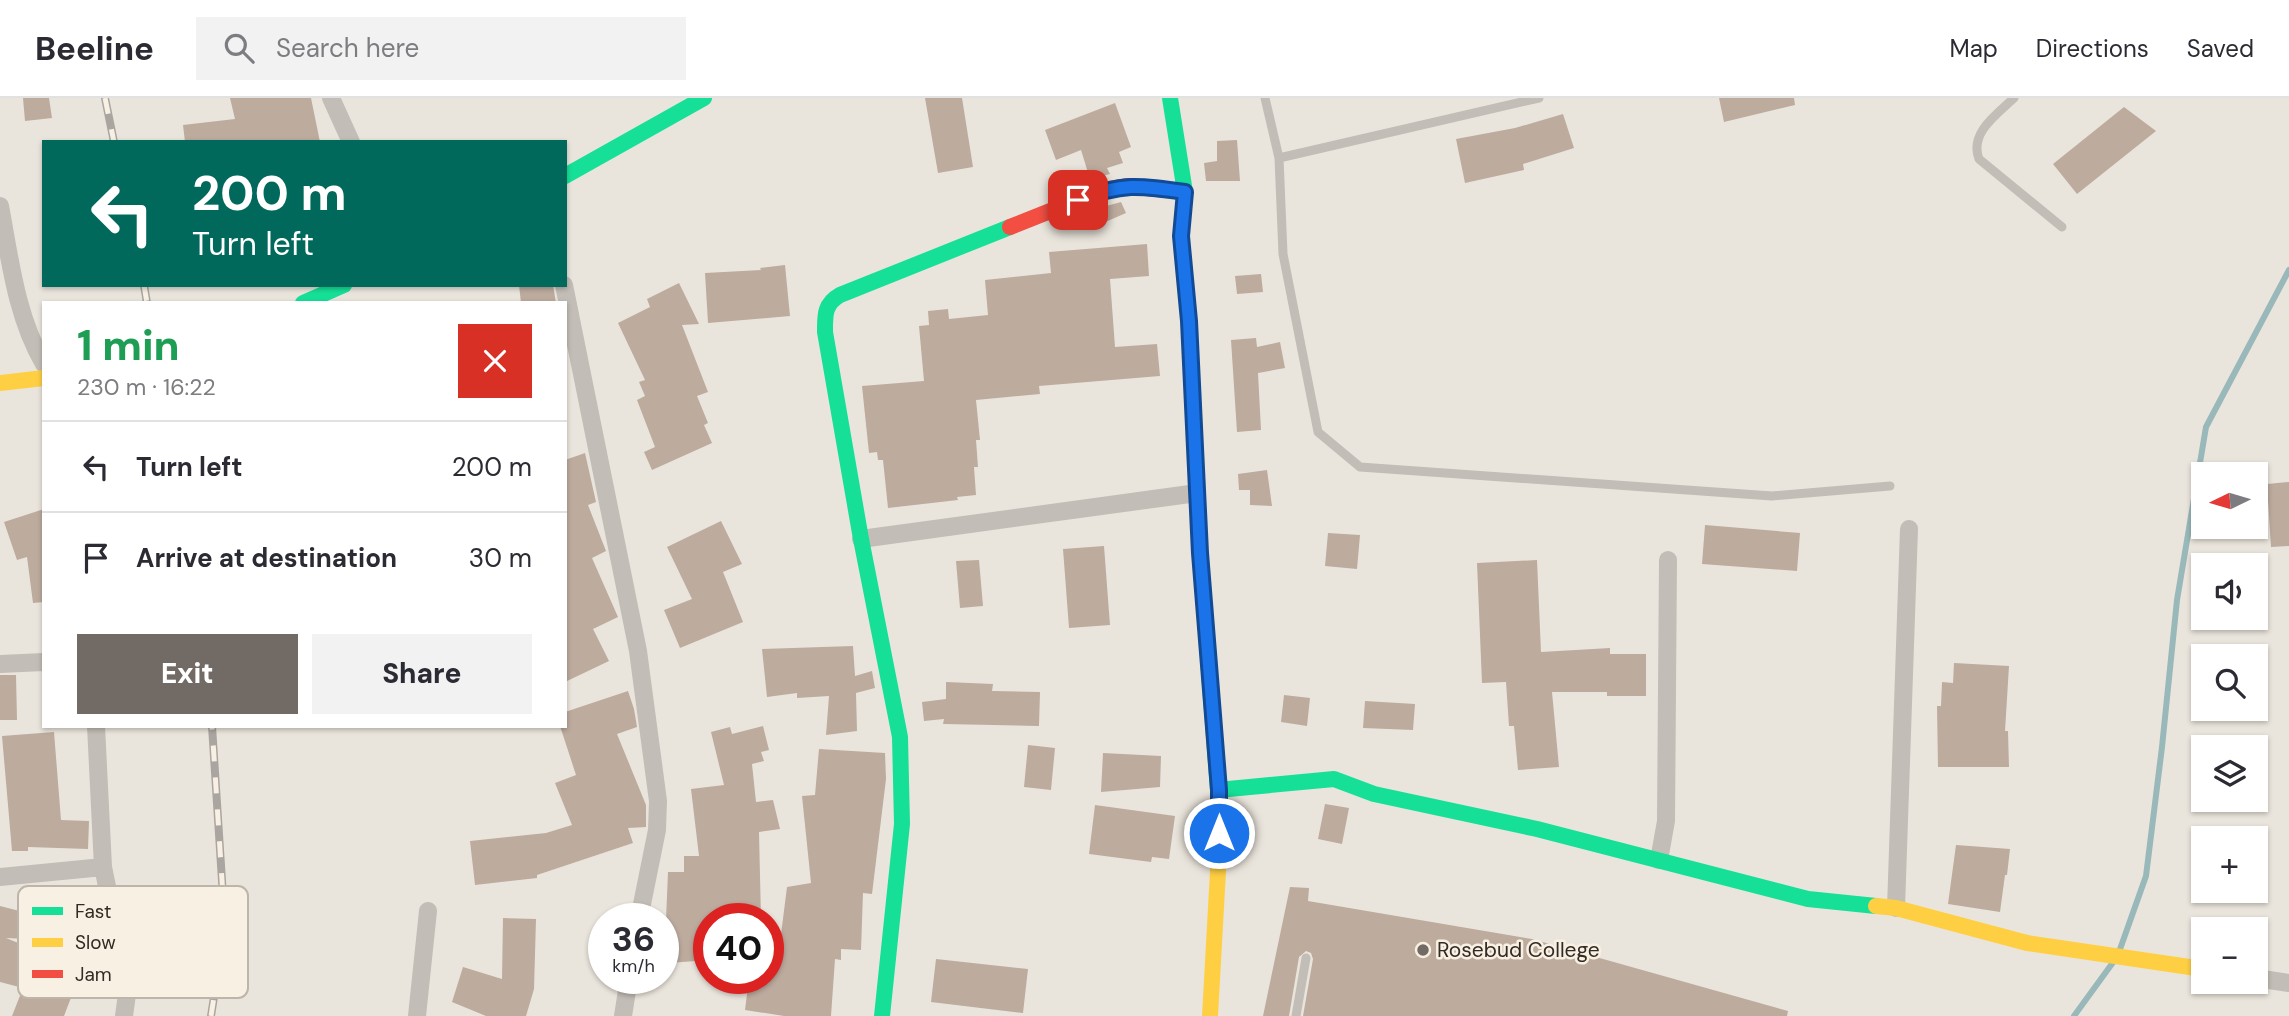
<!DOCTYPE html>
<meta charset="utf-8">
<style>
:root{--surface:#fff;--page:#f2f2f3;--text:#2b2b33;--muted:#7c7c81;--line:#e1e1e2;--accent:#726b65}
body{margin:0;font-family:"DM Sans",sans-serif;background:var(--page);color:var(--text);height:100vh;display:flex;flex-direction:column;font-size:26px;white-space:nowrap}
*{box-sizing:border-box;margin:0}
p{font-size:23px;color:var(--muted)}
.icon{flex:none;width:38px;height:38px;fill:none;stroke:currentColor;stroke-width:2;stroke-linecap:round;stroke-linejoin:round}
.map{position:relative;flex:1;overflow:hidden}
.side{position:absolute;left:42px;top:203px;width:525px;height:427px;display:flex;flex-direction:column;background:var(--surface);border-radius:0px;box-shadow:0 2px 5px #0004}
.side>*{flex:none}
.top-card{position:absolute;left:42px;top:42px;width:525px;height:147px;border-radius:0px;box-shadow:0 2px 5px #0004;background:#00695c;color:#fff;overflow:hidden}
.needle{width:46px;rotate:265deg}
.controls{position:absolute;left:2191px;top:364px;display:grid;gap:14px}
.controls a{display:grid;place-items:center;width:77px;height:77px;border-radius:0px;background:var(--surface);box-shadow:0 2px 5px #0004;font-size:35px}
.speed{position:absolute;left:588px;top:805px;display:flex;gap:14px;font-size:35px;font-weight:700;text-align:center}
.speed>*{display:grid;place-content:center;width:91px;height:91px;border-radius:50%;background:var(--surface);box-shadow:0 2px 5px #0004;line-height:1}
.speed small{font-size:18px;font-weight:400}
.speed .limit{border:10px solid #d22;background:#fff;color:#111}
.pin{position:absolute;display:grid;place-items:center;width:60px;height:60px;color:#fff;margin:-30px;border-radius:14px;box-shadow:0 4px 10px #0006}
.me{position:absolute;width:77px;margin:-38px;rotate:0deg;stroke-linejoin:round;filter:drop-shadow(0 0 5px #0008)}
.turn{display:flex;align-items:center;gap:24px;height:147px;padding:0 35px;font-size:32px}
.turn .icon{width:91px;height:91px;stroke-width:2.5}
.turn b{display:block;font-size:49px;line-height:60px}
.round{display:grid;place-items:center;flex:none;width:74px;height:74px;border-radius:0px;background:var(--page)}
.summary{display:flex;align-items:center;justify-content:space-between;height:119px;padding:0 35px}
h1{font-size:42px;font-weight:800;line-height:52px;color:#1e9e55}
.primary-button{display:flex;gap:14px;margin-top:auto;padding:14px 35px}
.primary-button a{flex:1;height:80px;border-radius:0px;background:var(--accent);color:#fff;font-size:28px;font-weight:800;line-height:80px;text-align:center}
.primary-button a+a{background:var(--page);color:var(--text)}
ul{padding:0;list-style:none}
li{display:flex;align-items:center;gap:21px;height:91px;padding:0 35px;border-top:2px solid var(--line)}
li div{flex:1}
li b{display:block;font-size:26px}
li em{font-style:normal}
header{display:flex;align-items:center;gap:42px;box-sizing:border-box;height:98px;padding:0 35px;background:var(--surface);border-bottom:2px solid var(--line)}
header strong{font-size:33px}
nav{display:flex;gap:38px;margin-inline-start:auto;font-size:24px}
.search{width:490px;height:63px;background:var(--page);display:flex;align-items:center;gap:18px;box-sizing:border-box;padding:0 24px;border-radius:0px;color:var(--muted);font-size:26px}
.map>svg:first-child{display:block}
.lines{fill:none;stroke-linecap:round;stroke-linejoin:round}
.stream{stroke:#99b8ba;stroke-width:6}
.building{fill:#bdab9e}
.lane{stroke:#c2bdb6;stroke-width:9}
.street{stroke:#c2bdb6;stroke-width:18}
.fast{stroke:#16e098;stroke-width:16}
.slow{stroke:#ffcf43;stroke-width:16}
.jam{stroke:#f24e42;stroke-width:16}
.rail-casing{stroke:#aaa5a0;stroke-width:8}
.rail{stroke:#f8f0e2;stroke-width:5;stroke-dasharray:16;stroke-linecap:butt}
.route-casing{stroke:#114b97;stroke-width:18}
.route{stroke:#1a73e8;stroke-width:12}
.poi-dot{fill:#726b65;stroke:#f8f0e2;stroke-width:2.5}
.labels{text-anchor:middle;stroke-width:5;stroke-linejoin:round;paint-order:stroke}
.poi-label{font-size:21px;fill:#322a25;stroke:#f8f0e2;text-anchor:start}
.key{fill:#f8f0e2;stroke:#bdb5a9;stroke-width:2}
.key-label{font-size:19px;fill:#322a25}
</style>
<header>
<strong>Beeline</strong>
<div class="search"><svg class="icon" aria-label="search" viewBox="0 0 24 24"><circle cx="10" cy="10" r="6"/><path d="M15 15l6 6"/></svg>Search here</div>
<nav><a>Map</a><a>Directions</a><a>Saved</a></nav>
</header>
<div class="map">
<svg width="2289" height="918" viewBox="0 0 2289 918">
<rect width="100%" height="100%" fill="#eae5dc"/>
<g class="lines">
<path class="stream" d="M2119,854l27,-76 16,-129 15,-147 29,-173 83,-157
M2074,918l40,-55"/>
</g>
<path class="building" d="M23,0h26l3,20 -27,3z
M230,0h81l9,44h-135l-2,-17 52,-6z
M925,0h37l11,69 -35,6z
M1719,0h75l1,7 -71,17z
M1115,5l16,44 -12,5 4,11 -16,5 3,6 -20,5 -9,-29 -25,10 -11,-30z
M2124,9l32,24 -79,63 -24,-30z
M1563,16l11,34 -51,16 1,6 -59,13 -9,-44 59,-11z
M1237,42l3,41h-34l-2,-18 13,-2v-20z
M1121,104l5,11 -23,10 -4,-15z
M1147,146l2,32 -39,3 5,68 42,-3 3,32 -121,10 1,8 -64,6 4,40h-4l2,27h-4l2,28 -19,2 1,3 -70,8 -5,-48h-5l-1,-8 -8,1 -7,-67 62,-5 -5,-55 10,-1 -1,-14 20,-2 1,10 39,-4 -3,-35 66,-7 -2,-21z
M785,167l5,51 -82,7 -3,-50 56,-3 -1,-2z
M1261,176l2,18 -26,2 -2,-18z
M679,185l20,41 -17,1 26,67 -11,4 11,27 -4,2 8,18 -60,27 -8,-18 11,-5 -18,-47 8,-4 -6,-14 6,-2 -27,-57 32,-16 -3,-8z
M519,187h34l3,18h-35z
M1256,240l1,9 23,-5 5,26 -27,5 3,57 -24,2 -6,-92z
M585,355l11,49 -8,3 18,46 -14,7 26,59 -25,12 16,32 -44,21v-222z
M1267,372l5,36 -22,-1v-15h-11l-1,-16z
M2289,384v64l-18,1 -4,-63z
M44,411v93l-11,1 -6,-46 -10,3 -13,-38z
M721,423l21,43 -19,8 20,50 -63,26 -16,-38 28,-11 -25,-52z
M1705,427l95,8 -3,38 -95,-7z
M1328,435l32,2 -3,34 -32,-3z
M1104,448l6,79 -41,3 -6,-79z
M979,462l4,46 -23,2 -4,-47z
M1537,462l4,92 69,-4v6h36v42h-39v-4h-55l7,75 -41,3 -4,-44h-5l-3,-44 -24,1 -5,-120z
M853,548l2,30 17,-5 3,17 -19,5 1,38 -31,4 3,-39 -32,2v-5l-30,4 -5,-48z
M1954,565l55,3 -4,65h3l1,36h-71l-1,-61h4l1,-24 11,1z
M0,577h16l1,45h-17z
M946,584l47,2 -1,7 48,1 -1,34 -96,-2 1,-5 -20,2 -2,-19 24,-3z
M628,593l6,18 3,18 -20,7 29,71v22l-18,1 5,15 -96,32v3l-62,7 -5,-44 76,-8 26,-8 -17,-42 21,-8 -16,-49h5v-14z
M1284,597l26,3 -3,28 -26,-4z
M1365,603l50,3 -2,26 -50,-2z
M763,628l6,24 -8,2 3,9 -12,3 4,38 17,-2 7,29 -21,3 2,87h-52v41l-40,3 -3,-43 2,-48h16v-16h15l-8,-67 33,-4 -13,-53 19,-5 2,7z
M54,634l7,88 28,1 -1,28 -60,-2v4h-16l-10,-115z
M1028,647l27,3 -4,42 -27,-3z
M819,651l66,4 1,26 -14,115 -9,-1 -2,57 -20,-1v11l-6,-1 -4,57h-47l-39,-6 4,-32h19v-12h9l10,-79 24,-4 -9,-87 13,-1z
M1103,655l58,3 -1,31 -59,5z
M1325,706l24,4 -7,36 -24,-5z
M1095,707l80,11 -6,43 -17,-2 -1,5 -62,-8z
M1956,747l54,4 -3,26h-2l-5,37 -52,-8z
M1290,789l19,1 -1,13 224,38 256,72 -1,5h-484l10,-57 -2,-6 -5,-2 -7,6 -10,59h-26z
M48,795l45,2 -3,47 -84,-4 76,31 -18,47h-52l11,-28 -23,-6v-76l47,12z
M503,820l33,1 -2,70 -8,27h-40l-34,-14 11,-35 39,12z
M936,861l92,10 -5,44 -92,-11z"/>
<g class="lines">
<path class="lane" d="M1265,0l14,60 4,96 35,178 42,35 412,29 118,-10
M2014,0c-17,16 -45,35 -35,61l83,68
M1279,60l260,-60
M1296,918l10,-58"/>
<path class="street" d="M331,0l20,44
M0,108c10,53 16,110 44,158
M564,187l74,366 20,150 -1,29 -18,89
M861,441l336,-46
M0,566l44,-2
M96,628l7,141 25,120 -4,29
M1659,762l7,-39 2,-261
M0,779l103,-10
M1896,810l13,-379
M2256,880l33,5
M417,918l11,-105
M623,918l6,-38"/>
<path class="fast" d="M1170,0l15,94 -4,44 8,85 11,232 18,237 1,63
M565,78l139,-78
M303,205l41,-18
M1218,692l116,-11 40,15 163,35 271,70 68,7
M882,918l20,-192 -2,-87 -39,-198 -36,-207c0,-16 -1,-28 15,-37l170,-68"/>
<path class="slow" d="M0,285l44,-5
M1876,808l20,2 131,35 176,26
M1210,918l9,-163"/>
<path class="jam" d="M1010,129l93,-37 25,-4 57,6"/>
<defs>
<path id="rail" d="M105,0l9,44
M144,187l3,18
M211,918l14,-89 -13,-201"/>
</defs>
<use href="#rail" class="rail-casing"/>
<use href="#rail" class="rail"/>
</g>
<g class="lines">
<defs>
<path id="route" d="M1078,102c44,-17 61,-15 107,-8l-4,44 8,85 11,232 19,237v43"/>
</defs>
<use href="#route" class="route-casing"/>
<use href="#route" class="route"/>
</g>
<circle class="poi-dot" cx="1423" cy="852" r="7"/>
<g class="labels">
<g class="poi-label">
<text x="1437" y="859">Rosebud College</text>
</g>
</g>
<rect x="18" y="788" width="230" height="112" rx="10" class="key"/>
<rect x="32" y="809" width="31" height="8" fill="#16e098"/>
<rect x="32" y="840" width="31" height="9" fill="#ffcf43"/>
<rect x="32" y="872" width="31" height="8" fill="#f24e42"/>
<g class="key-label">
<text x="75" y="820">Fast</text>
<text x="75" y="851">Slow</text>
<text x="75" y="883">Jam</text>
</g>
</svg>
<div class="controls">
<a><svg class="needle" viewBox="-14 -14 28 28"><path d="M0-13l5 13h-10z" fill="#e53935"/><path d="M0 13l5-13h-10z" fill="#7c7c81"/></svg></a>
<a><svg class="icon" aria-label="sound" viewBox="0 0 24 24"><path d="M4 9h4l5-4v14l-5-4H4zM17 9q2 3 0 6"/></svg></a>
<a><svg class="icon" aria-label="search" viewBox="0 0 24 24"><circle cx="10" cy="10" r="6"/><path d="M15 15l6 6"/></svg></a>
<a><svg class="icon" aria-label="layers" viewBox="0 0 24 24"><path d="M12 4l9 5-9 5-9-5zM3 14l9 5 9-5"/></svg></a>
<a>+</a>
<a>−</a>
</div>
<div class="speed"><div>36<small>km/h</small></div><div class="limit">40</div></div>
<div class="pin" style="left:1078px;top:102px;background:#d93025"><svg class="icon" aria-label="arrive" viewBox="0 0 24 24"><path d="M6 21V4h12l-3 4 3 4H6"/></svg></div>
<svg class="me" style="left:1219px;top:735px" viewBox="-20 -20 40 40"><circle r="17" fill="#1a73e8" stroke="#fff" stroke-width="3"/><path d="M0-11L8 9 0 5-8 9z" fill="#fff"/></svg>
<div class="top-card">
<div class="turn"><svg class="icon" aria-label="left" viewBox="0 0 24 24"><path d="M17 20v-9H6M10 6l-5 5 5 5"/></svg><div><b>200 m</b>Turn left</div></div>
</div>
<section class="side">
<div class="summary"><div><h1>1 min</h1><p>230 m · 16:22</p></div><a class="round" style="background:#d93025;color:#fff"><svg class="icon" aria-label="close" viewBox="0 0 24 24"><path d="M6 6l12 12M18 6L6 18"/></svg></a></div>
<ul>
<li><svg class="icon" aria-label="left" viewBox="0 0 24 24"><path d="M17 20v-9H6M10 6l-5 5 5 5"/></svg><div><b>Turn left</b></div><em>200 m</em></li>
<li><svg class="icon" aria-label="arrive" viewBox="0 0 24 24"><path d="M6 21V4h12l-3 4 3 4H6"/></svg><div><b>Arrive at destination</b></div><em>30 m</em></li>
</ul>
<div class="primary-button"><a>Exit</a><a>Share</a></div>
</section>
</div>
